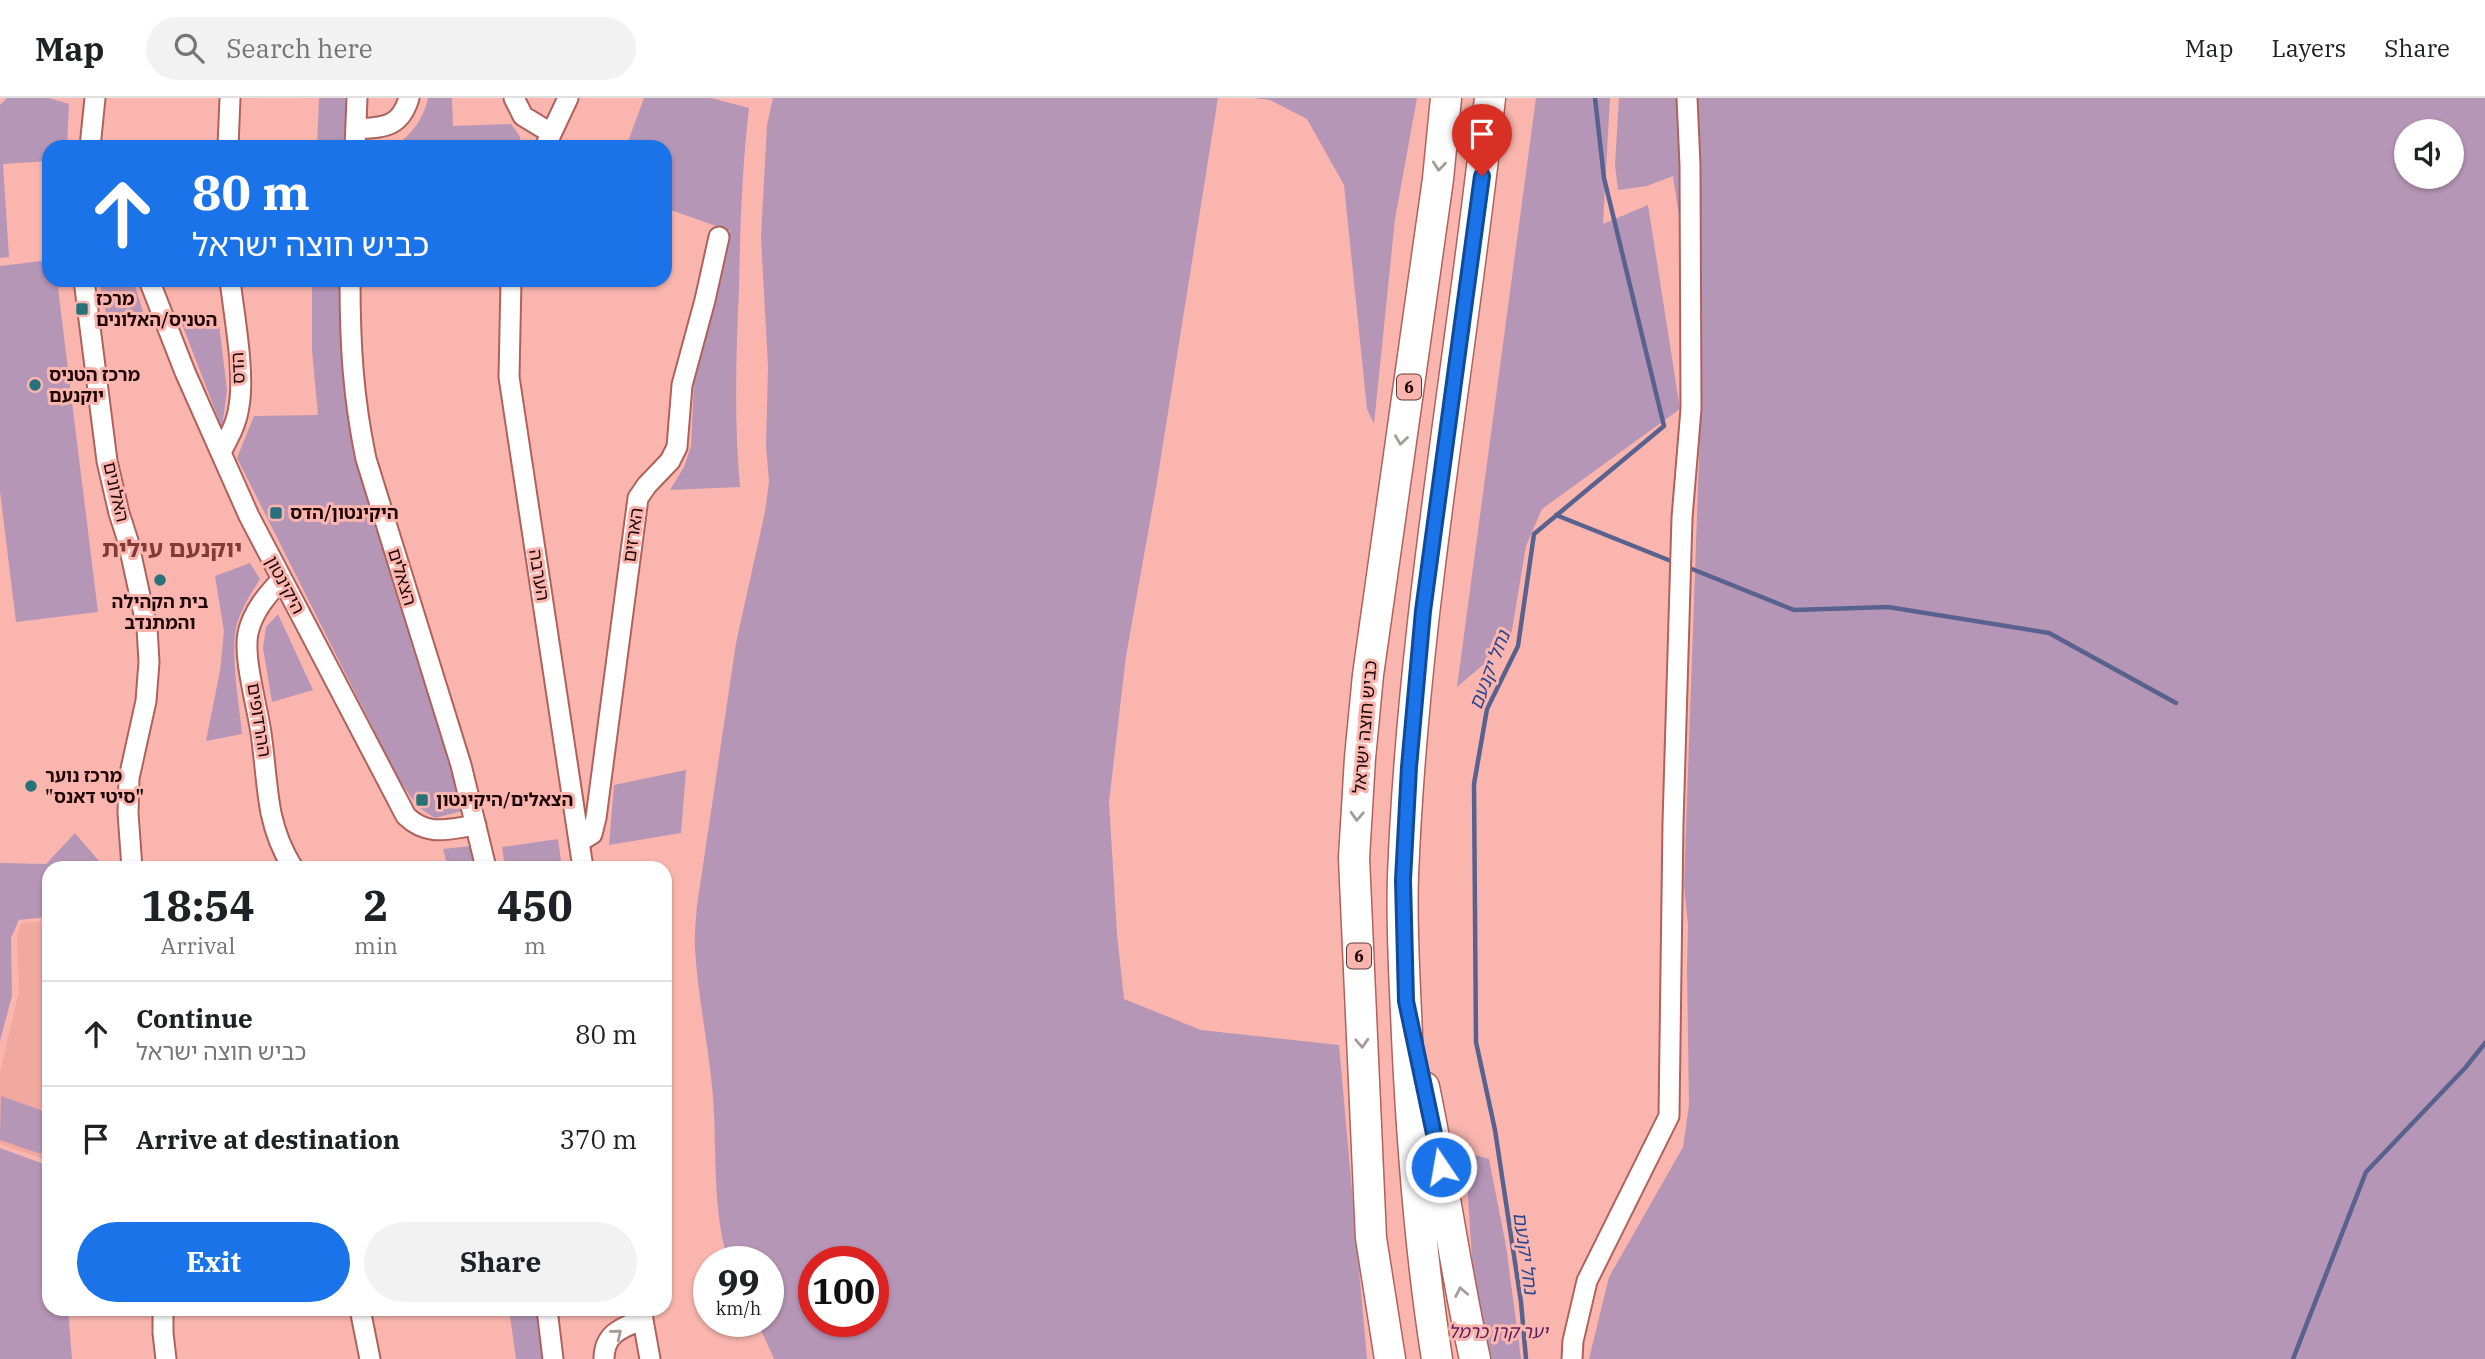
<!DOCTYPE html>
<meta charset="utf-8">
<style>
:root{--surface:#fff;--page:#f2f2f2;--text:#202124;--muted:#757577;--line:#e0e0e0;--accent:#1a73e8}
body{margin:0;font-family:"IBM Plex Serif","Noto Sans Hebrew",serif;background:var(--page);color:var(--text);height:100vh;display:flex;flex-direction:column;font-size:26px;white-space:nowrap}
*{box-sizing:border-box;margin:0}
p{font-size:23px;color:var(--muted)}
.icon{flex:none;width:38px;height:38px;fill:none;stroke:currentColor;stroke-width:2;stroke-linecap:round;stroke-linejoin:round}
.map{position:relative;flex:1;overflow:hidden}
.sheet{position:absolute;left:42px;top:763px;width:630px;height:455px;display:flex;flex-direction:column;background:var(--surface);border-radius:21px;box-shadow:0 2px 5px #0004}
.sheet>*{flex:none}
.hud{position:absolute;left:42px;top:42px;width:630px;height:147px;border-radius:21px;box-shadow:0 2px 5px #0004;background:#1a73e8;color:#fff;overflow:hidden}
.buttons{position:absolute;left:2394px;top:21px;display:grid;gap:14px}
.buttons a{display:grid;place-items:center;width:70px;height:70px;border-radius:50%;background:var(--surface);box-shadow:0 2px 5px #0004;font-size:35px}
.speed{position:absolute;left:693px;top:1148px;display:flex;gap:14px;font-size:35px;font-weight:700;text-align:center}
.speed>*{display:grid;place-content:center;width:91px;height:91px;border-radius:50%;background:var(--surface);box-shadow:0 2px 5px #0004;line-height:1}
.speed small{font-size:18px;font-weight:400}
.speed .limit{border:10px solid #d22;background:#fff;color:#111}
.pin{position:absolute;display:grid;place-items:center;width:60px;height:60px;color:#fff;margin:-72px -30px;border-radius:50% 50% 50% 0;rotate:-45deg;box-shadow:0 0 7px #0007}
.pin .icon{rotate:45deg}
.me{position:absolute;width:77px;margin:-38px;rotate:348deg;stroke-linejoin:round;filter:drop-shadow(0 0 5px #0008)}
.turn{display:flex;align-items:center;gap:24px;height:147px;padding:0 35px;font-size:32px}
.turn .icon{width:91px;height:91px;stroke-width:2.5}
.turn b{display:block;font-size:49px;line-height:60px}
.eta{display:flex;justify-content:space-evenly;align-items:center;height:119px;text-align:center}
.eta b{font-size:42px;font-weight:700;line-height:49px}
.action{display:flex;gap:14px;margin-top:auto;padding:14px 35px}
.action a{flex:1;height:80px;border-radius:42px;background:var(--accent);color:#fff;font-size:28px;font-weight:700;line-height:80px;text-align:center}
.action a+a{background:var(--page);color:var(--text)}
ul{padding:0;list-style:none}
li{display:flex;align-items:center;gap:21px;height:105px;padding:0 35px;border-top:2px solid var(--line)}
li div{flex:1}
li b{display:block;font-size:26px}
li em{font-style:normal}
header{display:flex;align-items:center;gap:42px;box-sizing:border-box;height:98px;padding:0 35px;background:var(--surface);border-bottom:2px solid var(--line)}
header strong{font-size:33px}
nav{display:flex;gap:38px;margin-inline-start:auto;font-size:24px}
.search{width:490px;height:63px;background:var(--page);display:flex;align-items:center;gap:18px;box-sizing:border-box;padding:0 24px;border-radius:38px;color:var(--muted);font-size:26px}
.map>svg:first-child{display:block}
.built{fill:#f0a89f}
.green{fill:#b696b6;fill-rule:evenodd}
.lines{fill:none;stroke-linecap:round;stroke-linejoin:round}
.stream{stroke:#59628e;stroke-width:4.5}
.minor-casing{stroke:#ae625b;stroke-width:23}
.highway-casing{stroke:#ae625b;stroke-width:33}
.minor{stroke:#fff;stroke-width:19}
.highway{stroke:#fff;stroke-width:30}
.oneway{stroke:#a59b9a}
.route-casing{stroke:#114b97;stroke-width:18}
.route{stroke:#1a73e8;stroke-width:12}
.poi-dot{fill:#28717a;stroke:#fab6ae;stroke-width:2.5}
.labels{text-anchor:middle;stroke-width:6;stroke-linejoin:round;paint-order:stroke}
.shield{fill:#fab6ae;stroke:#603936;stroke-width:2}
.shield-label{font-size:16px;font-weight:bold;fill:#1e0403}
.poi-label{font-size:18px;font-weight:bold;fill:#1e0403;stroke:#fab6ae;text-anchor:start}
.street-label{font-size:18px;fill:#1e0403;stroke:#fab6ae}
.park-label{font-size:18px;font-style:italic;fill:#5c1b5e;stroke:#fab6ae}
.water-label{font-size:19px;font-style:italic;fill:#2d4691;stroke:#fab6ae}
.district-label{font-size:24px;font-weight:bold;fill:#833b35;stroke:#fab6ae}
</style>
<header>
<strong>Map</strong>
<div class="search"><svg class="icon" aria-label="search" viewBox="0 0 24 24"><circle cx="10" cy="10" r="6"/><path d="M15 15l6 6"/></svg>Search here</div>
<nav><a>Map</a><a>Layers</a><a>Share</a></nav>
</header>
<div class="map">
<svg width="2485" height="1261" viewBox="0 0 2485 1261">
<rect width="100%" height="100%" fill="#fab6ae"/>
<path class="built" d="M49,823v230l-3,9 -46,-16v-72l19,-81 -2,-56 4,-12z"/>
<path class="green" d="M7,0h42l20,6 -2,43h-18v14l-46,3 6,93 -9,1v-153z
M319,0h28l-2,49h-28z
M428,0h24l1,28 58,-2 8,11 4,12h-129c17,-12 30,-28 34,-49z
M644,0h67l38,10c-7,61 -9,121 -10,182 -3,65 -5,131 1,197l-70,3 14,-23 7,-21 3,-66 36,-149 -65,-23v-61h-39z
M773,0h445l-62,390 -30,168 -17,146 8,132 7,65 77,31 138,15 28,314h-593l-17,-38h11v-59h-39c-17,-48 -12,-113 -16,-165 -4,-49 -15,-99 -18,-148 -1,-14 1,-29 2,-43l39,-263 29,-131 4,-31 -3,-35 2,-79 -7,-130 6,-112zM814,1164h59v59h-59z
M1254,0h163l-22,121 -21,205 -7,-15 -23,-224 -37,-66 -37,-19z
M1536,0h74l-7,126 45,-19 32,204 -138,100 -16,37 -16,96 -53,45z
M1619,0h866v1261h-896l20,-82 74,-130 6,-42 -2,-134 1,-46 -4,-40 18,-513 -29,-196 -26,10 -29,4 -3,-25zM2406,33h46v46h-46z
M49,162v20h8l41,332 -82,10 -16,-131v-225z
M99,182h34l10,32 -37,2z
M312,182h28c0,65 3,118 16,181l95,307 11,43 -27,7 -17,-11 -19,-27 -162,-322 17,-42 64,-1 -6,-65z
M218,218l9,74 -5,38 -42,-109z
M250,465l10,16c-10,16 -23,36 -25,55 -3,33 4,68 7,100l-36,7 14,-70 4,-40 -9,-55z
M278,516l35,76 -41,12 -9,-54 3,-21z
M686,672l-5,63 -72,12 5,-60z
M75,735l30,35h-56v49l-30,3 -8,18 1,58 -12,45v-178l46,1z
M558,741l4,29h-57l-3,-21z
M471,748l5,22h-28l-5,-19z
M1,998l48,17v19l-8,22 -41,-14z
M0,1050l49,18v143h19l4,50h-72z
M1465,1054l24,7 17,87 15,113h-39l-6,-41z
M509,1211h28l6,50h-27z"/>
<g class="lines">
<path class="stream" d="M1556,417l120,48
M1687,469l107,43 94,-3 161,26 127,70
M1526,1261l-5,-57 -26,-172 -19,-88 -2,-258 13,-75 31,-63 16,-112 130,-108 -60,-248 -9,-80
M2293,1261l73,-187 100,-105 19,-24"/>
<defs>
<path id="minor" d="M514,0l9,18 28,17
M356,31c28,-2 44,-1 53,-31
M90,49l5,-49
M228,49l2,-49
M355,49l2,-49
M545,49l23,-49
M84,182l23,181 12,52 9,28 19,87 2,34 -3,39 -17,77 -1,35 4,55
M149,182l36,92 64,144 157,300c22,21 42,13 70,9
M350,182c0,64 3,117 16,179l95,306 25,103
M511,182l-2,97 74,491
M221,354c8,-15 16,-29 18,-46 6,-33 -5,-91 -9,-126
M282,481c-15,16 -29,32 -34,54 -5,25 9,72 13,100 4,27 5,54 10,80 4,19 12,39 22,55
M579,744l13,-8 4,-16 42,-320 9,-13 23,-24 7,-14 5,-62 23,-85 14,-63
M163,1211v24l3,26
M360,1211l10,50
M547,1211l6,50
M641,1211l9,50
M604,1261c0,-26 18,-31 39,-40
M1572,1261l1,-18 14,-60 82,-165 4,-293 9,-305 9,-109 -1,-244 -3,-67"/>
<path id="highway" d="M1424,989c19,90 31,182 51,272
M1390,1261l-19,-121 -17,-380 6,-100 8,-83 70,-496 8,-81
M1437,1261c-17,-107 -25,-215 -30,-323 -2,-53 -6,-107 -4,-160 10,-261 59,-518 87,-778"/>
</defs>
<use href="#minor" class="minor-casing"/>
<use href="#highway" class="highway-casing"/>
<use href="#minor" class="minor"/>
<use href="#highway" class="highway"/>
</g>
<defs><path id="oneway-chevron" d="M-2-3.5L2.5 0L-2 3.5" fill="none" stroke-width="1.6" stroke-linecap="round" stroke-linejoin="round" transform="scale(1.75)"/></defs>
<g class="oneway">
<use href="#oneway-chevron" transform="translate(1439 68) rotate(96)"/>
<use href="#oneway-chevron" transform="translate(1401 342) rotate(98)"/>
<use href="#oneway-chevron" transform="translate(1357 718) rotate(93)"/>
<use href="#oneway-chevron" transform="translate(1362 945) rotate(87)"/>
<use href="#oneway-chevron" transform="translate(1461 1194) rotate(-101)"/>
<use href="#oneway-chevron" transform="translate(617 1236) rotate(-39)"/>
</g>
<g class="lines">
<defs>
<path id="route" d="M1441,1069l-35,-166 -3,-121 6,-113 14,-156 59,-435"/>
</defs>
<use href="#route" class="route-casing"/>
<use href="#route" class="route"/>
</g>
<g class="poi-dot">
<rect x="75" y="204" width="14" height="14" rx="3.5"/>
<circle cx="35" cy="287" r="7"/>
<rect x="269" y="408" width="14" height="14" rx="3.5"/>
<circle cx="160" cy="482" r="7"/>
<circle cx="31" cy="688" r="7"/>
<rect x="415" y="695" width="14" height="14" rx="3.5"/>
</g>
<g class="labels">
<g class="shield">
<rect x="1397" y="276.5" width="24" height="25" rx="5"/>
<rect x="1347" y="845.5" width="24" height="25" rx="5"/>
</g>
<g class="shield-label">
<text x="1409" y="295">6</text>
<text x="1359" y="864">6</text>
</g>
<g class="poi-label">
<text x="96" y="207">מרכז<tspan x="96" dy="21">הטניס/האלונים</tspan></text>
<text x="49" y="283">מרכז הטניס<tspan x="49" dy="21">יוקנעם</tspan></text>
<text x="290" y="421">היקינטון/הדס</text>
<text x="160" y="510" text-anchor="middle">בית הקהילה<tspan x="160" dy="21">והמתנדב</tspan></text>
<text x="45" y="684">מרכז נוער<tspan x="45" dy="21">"סיטי דאנס"</tspan></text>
<text x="436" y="708">הצאלים/היקינטון</text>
</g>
<g class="street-label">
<text transform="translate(238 270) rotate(-93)" y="6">הדס</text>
<text transform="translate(116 394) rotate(77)" y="6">האלונים</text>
<text transform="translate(633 437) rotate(-82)" y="6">הארזים</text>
<text transform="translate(539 477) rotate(81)" y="6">הערבה</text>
<text transform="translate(402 479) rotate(73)" y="6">הצאלים</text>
<text transform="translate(285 487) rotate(62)" y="6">היקינטון</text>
<text transform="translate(259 622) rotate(81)" y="6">ההרדופים</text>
<text transform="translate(1365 629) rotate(-85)" y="6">כביש חוצה ישראל</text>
</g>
<g class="park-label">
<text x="1498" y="1240">יער קרן כרמל</text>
</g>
<g class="water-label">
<text transform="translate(1489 572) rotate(-69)" y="7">נחל יקנעם</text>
<text transform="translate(1526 1155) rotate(82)" y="7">נחל יקנעם</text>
</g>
<g class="district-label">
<text x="172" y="459">יוקנעם עילית</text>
</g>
</g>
</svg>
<div class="buttons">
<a><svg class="icon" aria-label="sound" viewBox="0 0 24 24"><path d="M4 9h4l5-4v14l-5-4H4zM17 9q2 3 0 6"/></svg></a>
</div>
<div class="speed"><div>99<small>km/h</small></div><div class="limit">100</div></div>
<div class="pin" style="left:1482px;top:78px;background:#d93025"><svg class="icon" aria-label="arrive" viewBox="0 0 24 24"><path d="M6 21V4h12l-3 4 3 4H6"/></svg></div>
<svg class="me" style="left:1441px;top:1069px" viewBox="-20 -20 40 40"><circle r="17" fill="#1a73e8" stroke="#fff" stroke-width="3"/><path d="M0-11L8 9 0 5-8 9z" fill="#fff"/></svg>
<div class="hud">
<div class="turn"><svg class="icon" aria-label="ahead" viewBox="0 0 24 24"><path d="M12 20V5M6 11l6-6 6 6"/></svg><div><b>80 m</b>כביש חוצה ישראל</div></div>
</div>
<section class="sheet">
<div class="eta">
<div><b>18:54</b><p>Arrival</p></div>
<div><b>2</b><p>min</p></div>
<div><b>450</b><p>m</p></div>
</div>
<ul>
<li><svg class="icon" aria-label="ahead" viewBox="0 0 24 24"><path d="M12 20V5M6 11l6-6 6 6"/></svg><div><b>Continue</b><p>כביש חוצה ישראל</p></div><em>80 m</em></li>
<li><svg class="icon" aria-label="arrive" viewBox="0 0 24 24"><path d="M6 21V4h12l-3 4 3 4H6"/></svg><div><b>Arrive at destination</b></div><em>370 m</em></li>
</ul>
<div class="action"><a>Exit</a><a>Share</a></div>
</section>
</div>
